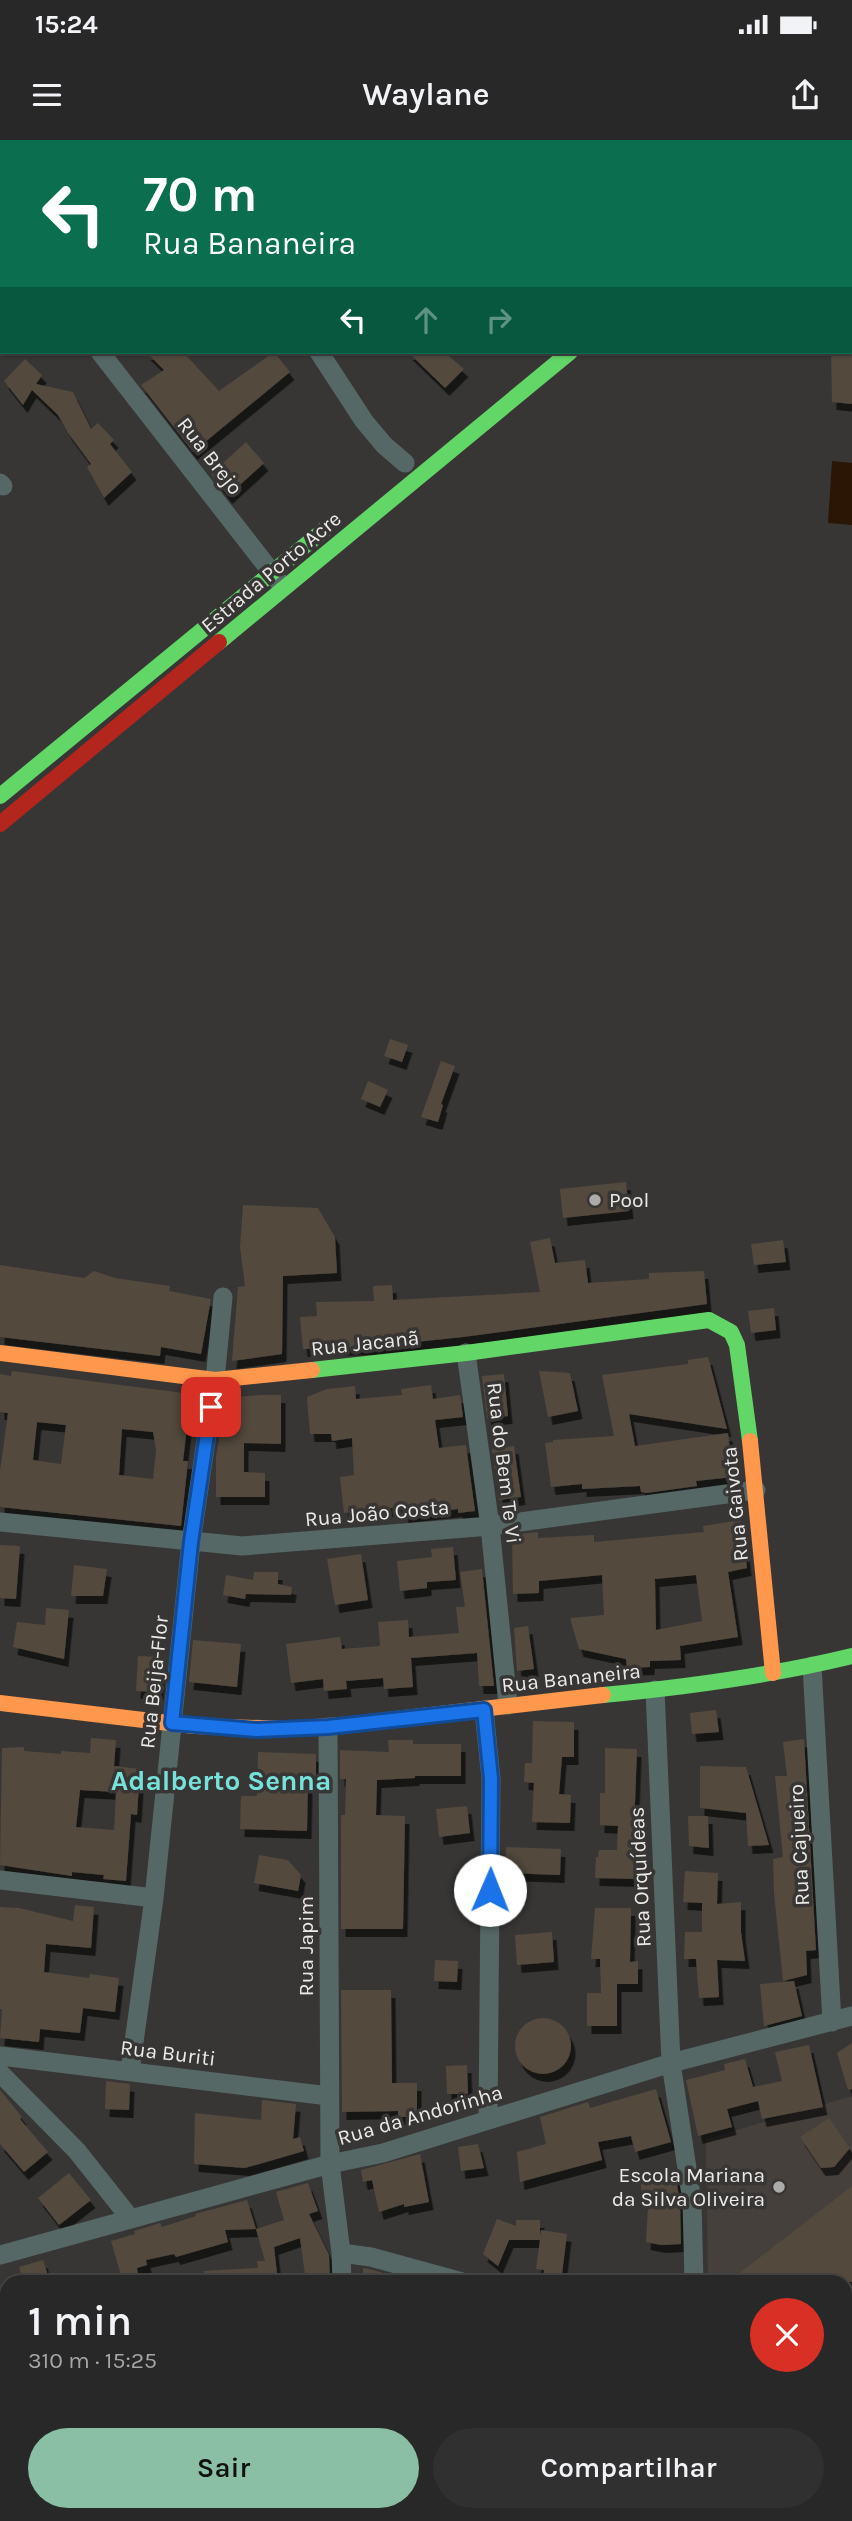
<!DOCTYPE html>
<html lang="pt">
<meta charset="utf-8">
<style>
:root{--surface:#292828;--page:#313030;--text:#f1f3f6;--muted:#a5a6a8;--line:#454445;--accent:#8abfa5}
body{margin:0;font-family:Karla,sans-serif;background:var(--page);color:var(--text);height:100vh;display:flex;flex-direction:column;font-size:26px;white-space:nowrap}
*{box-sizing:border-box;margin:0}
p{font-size:23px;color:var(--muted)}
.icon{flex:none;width:38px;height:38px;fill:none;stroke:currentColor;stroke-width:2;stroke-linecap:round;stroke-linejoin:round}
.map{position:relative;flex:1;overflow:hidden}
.sheet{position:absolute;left:0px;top:2135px;width:852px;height:247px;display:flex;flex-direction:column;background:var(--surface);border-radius:21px 21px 0 0;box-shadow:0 2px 5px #0004,0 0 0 2px var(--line)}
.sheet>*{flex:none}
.hud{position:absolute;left:0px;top:0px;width:852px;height:214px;box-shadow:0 2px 5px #0004,0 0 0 2px var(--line);background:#0b6e4f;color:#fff;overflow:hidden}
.pin{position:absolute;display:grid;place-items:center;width:60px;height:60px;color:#fff;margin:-30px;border-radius:14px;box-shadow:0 4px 10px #0006}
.me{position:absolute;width:77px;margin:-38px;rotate:1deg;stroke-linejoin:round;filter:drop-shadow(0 0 5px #0008)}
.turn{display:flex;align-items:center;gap:24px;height:147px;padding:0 28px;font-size:32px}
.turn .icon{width:91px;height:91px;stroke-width:2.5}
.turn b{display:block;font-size:49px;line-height:60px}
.lanes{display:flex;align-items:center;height:66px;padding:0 28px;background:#0003;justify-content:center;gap:35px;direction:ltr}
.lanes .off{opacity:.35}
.round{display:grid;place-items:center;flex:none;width:74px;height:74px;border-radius:37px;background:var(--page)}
.overview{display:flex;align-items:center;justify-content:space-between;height:119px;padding:0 28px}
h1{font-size:42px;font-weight:600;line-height:52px}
.button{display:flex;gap:14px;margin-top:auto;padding:14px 28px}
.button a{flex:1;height:80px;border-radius:42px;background:var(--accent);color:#111;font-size:28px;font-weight:600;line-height:80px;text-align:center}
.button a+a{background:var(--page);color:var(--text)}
.status{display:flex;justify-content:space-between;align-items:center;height:49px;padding:0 35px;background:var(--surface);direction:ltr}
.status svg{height:19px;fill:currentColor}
header{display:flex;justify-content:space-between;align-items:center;height:91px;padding:0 28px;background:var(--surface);font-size:32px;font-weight:600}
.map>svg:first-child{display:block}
.built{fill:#46403c}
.water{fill:#2b1605}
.building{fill:#52493e;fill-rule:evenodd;filter:url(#shadow)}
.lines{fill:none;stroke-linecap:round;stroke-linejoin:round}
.street{stroke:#556866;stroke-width:19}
.fast{stroke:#63d668;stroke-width:16}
.slow{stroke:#ff974d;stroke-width:16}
.jam{stroke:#b3261e;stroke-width:16}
.route-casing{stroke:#114b97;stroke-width:18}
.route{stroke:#1a73e8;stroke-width:12}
.poi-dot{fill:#acaba9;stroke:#383634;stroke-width:2.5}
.labels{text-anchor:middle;stroke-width:7;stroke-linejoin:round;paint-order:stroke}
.street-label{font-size:21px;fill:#ebeae8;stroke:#383634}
.poi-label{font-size:21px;fill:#ebeae8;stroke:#383634;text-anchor:start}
.district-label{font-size:28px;font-weight:bold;fill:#77e2db;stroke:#383634}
</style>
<div class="status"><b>15:24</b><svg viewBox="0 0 49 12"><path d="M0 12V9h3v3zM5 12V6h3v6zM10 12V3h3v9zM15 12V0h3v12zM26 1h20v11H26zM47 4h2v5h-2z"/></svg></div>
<header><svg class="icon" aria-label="menu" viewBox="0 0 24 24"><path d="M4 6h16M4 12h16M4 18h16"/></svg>Waylane<svg class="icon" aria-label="share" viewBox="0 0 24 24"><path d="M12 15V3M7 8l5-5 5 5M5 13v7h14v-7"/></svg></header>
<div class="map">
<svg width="852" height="2381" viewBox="0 0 852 2381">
<defs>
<filter id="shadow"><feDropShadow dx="4.5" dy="8" stdDeviation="0" flood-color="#0009"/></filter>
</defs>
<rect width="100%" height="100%" fill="#373635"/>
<path class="built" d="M852,1956v295l-7,5v-114h-137l-2,-143z"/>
<path class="water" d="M832,321l20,2v62l-24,-2z"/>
<path class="building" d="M146,212h37l36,39 55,-39 16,20 -97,80 -52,-67 23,-15z
M408,212h36l20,17 -19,19z
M831,212h21v52l-20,-2z
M25,219l17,16 -6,9 37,8 18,37 7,-6 16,17 -4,4 22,28 -28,26 -17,-31 4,-3 -23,-31 -10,-18 -26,-25 -9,15 -19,-24z
M246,302l18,21 -36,33 -17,-22z
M390,899l18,6 -6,17 -18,-6z
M441,921l14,5 -14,38 2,1 -5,17 -17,-5z
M368,941l20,9 -8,17 -19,-8z
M626,1042l3,29 -66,7 -3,-29z
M243,1065l75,3 17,29 2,36 -54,3 -1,78 -50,7 6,-74 7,-1 -5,-39z
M550,1098l5,25 30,-3 3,23 61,-4v-6l55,-2 3,33 -244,33 -95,10 -65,2 -3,-32 17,-1 -1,-14 58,-1 -1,-15 19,-1 1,15 147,-8 -10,-50z
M783,1100l3,22 -32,3 -3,-21z
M0,1125l84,13 10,-7 21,7 55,8 -1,5 42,8 -10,55 -40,-7 -1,9 -160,-19z
M774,1168l2,22 -25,3 -3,-22z
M708,1217l19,72 -98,-15 6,32 93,-13 5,44 -37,4 1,5 -51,7 -5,-1 -1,-6 -58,3v-5l-31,3 -6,-44 8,-1v-2l61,-4 -12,-61 86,-11v-4z
M12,1231l179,23 -8,67h5l-7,65 -181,-19v-36l8,-58 -8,-1v-38l11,2zM37,1282l29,3 -5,39 -28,-4zM122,1289l31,3 3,18 -3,29 -34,-4z
M539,1231l31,2 8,38 -30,6z
M504,1234l4,42 -21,2 -5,-42z
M431,1245l2,14 27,-4 3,22 -28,3 4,28 27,-3 9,66 -17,2v-4l-54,6 -1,-8 -59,6 -4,-36 14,-2 -2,-37 -20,3 -1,-7h-21l-3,-37 20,-8 28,-3 1,13 46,-4 -1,-6z
M260,1255h21v49l-37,-1v29l21,1v24h-49v-40l4,-24h18l-2,-36z
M514,1306l7,51 -22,3 -7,-51z
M741,1380l6,48 -19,4 10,65 -58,9 1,14 -31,1v6l-23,1 -1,-9 -47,-10 -9,-31 34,-3 -2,-40 -63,6v12l-26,1 -1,-59 26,-3v6l56,-3v7l110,-10 -1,-6zM696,1435l6,46 -46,9 -1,-51z
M0,1405l20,1 -4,53 -16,-1z
M453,1407l3,33 -29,2v6l-27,3 -3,-30 35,-4 -1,-8z
M361,1414l7,46 -33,5 -8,-46z
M74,1425l33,4 -4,27h-32z
M482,1429l12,117h-15l-2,-33 -66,5 2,29 -29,2 -1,-11 -37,3 1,8 -23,2 -1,-12 -32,4 -5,-39 54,-7 2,12 38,-3 -2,-24 30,-2 1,17 50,-4 -3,-26h9l-5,-35z
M254,1432h24v12l14,3 -1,8 -45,-1 -1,5 -22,-4 3,-20 27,5z
M46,1468l23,2 -5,49 -51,-12 4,-25 28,3z
M528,1486l6,43 -17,2 -3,-43z
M193,1500l48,4 -4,43 -48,-5z
M138,1516l23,1 -2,35 -23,-1z
M716,1570l3,22 -27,2 -2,-21z
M533,1581l41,1v35h-12l-3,37 12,1 -1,28 -38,-1 2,-39 -10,-1 1,-19h7z
M91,1598l25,2 -2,26 26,3 -3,46 -6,-1 -5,67 -23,-2 1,-4 -32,-3v4l-72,-11 2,-117 22,-1v4l37,3v-3l29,2zM80,1650l36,2 -2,38 -38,-3z
M804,1599l12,211 -10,1 1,24 -24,6 -9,-88 -1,-34 10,-2 -8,-81h12l-4,-34z
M388,1600h25v4h48v32h-46v2l-38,2 -1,35 29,1 -2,113h-62v-114h4l1,-36h-6v-29l49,2z
M605,1608l32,1 -4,108h4v22l-42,-1 1,-21h2l1,-7h18l1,-24 -18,-1v-32h5z
M258,1612l58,2v24l-8,-1 -1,54 -67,-2 1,-33h16z
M700,1626l46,1 23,78 -21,1 -2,-33 -46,-5z
M467,1666l3,27 -31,4 -3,-28z
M688,1676h20l1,32 -20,-2z
M506,1707l55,2 -1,26 -55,-2z
M259,1715l29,5 13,15 -3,16 -44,-8z
M685,1731l33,2 -1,31 24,-2v30l4,29 -28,-1 2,37 -20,1 -3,-39h-12l1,-27h17v-29l-19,-1z
M75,1765l19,2 -3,41 -45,-4 -2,28 45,6 1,-4 29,4 -4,34 -32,-4 -3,25 -40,-4 -1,13 -39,-4 2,-29h-2v-102l19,1 54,13z
M595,1768h36l-1,54 8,-1v23h-21v42h-30v-33h14l-1,-34h-9z
M552,1792l2,30 -37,3 -2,-30z
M435,1820l23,1 -1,21 -23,-1z
M794,1841l8,35 -38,10 -4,-42z
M341,1850h50l1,93h25v34h-19v-6l-56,1z
M515 1906a28 28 0 1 1 56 0a28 28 0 1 1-56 0Z
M852,1903v46l-4,1 -11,-37z
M809,1905l14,62 -61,12 -4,-18 -31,8 5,18 -34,9 -12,-56 39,-10 -1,-6 21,-5 8,28 29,-6 -7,-29z
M467,1925l1,29h-21l-1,-28z
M106,1941l24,3 -1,26 -24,-1z
M656,1949l15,53 -36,10 -4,-16 -33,6 4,18 -82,22 -3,-30 29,-8 -6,-27 48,-15 2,6z
M0,1950l22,27 -2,2 28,33 -24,20 -24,-28z
M262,1960l34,4 -3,35 7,-2 4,14 -59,17 -51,-4 1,-51 66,7z
M829,1978l21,30 -16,19 -13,1 -21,-31z
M478,2004l6,24 -23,3 -3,-24z
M420,2014l9,48 -25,5v-3l-25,8 -7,-32 -9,2 -2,-12z
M69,2033l22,27 -32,25 -21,-27z
M675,2033l5,29 1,42 -20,1 -15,-3 2,-37 -5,-1 -3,-27z
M308,2043l10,28 -9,3 20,41 1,27h-24l-6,-44 -26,9 4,35h-74v-11l54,-3 -1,-7h8l-9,-32 28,-9 -8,-28z
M852,2046v96h-124l88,-68z
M247,2060l9,29 -31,1 3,12 -52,15 -2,-3 -28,6 1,5 -10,3 2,14h-16l-12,-41 24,-7 -1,-3 7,-2 19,-6 2,4 34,-11 -1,-2z
M497,2079l19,7v-6h24v16l1,-6 26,4 -6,48h-18l1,-12 -8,-1 4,-29h-31l-11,26 -15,-12z
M43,2120l7,22h-27l-4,-15z
M363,2128l6,1 47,13h-53z"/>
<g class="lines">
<path class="street" d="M275,0l2,2
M553,0l2,2
M65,2l2,-2
M0,82l2,-2
M0,155h2
M100,212l180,231
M319,212l45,69 20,24 21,18
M0,343l3,3
M466,1213l24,173 18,179
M0,1382l242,24 248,-20 266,-36
M812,1526l20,356
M655,1550l16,373 21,138 2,81
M484,1570l7,69 -3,341
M328,1587l2,437 11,89 1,29
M0,1740l154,18
M0,1916l329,40
M130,1931l24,-173 37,-356 24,-162 8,-83
M0,1933l77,78 53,67
M341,2113l30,4 91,25
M0,2115l330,-91 53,-11 288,-90 181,-47
M845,2272l7,-5
M0,2295l7,-1
M695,2375l2,6
M301,2381l3,-6
M516,2381l2,-6
M717,2381l5,-6"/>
<path class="fast" d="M834,2l3,-2
M219,502l351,-290
M0,656l324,-266
M312,1230l154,-17 243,-33 22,12 6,13 13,96
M603,1555c84,-8 167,-19 249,-39"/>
<path class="slow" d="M801,2l2,-2
M0,1213l215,27 97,-10
M750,1301l23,232
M0,1563l194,23 96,3 63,-5 250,-29"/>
<path class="jam" d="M0,684l219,-182"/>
</g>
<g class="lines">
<defs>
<path id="route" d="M211,1267l-20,135 -19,181 85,7 71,-3 156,-17 7,69 -1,111"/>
</defs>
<use href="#route" class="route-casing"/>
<use href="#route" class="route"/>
</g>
<g class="poi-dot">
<circle cx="595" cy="1060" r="7"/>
<circle cx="779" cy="2047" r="7"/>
</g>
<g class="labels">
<g class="street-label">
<text transform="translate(210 316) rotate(52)" y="7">Rua Brejo</text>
<text transform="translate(271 432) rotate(-40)" y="7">Estrada Porto Acre</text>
<text transform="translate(365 1203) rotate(-6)" y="7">Rua Jacanã</text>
<text transform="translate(504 1323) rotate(83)" y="7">Rua do Bem Te Vi</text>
<text transform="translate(735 1364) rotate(-96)" y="7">Rua Gaivota</text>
<text transform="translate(377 1373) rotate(-5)" y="7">Rua João Costa</text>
<text transform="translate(571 1538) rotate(-6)" y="7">Rua Bananeira</text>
<text transform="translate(154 1542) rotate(-84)" y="7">Rua Beija-Flor</text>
<text transform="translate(799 1705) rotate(-93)" y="7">Rua Cajueiro</text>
<text transform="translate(640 1737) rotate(-93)" y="7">Rua Orquídeas</text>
<text transform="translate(306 1806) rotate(-90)" y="7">Rua Japim</text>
<text transform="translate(168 1913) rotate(7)" y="7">Rua Buriti</text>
<text transform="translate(420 1975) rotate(-16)" y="7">Rua da Andorinha</text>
</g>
<g class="poi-label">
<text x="609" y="1067">Pool</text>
<text x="765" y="2042" text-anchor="end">Escola Mariana<tspan x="765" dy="24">da Silva Oliveira</tspan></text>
</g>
<g class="district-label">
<text x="221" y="1650">Adalberto Senna</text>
</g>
</g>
</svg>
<div class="pin" style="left:211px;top:1267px;background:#d93025"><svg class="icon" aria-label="arrive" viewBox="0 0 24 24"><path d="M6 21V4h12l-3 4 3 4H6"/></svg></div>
<svg class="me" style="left:490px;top:1750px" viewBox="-20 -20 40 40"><circle r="19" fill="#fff"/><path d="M0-13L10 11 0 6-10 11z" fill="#1a73e8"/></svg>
<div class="hud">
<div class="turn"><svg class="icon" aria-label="left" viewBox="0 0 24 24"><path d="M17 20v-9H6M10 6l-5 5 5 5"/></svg><div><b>70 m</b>Rua Bananeira</div></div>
<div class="lanes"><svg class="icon" aria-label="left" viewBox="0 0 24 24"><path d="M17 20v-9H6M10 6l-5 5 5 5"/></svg><svg class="icon off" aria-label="ahead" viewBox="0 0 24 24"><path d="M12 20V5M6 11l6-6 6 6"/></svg><svg class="icon off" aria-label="right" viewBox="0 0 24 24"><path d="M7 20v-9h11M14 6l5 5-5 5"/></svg></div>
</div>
<section class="sheet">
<div class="overview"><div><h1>1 min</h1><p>310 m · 15:25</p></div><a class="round" style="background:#d93025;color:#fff"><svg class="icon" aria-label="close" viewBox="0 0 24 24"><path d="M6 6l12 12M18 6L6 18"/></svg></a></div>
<div class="button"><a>Sair</a><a>Compartilhar</a></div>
</section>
</div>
